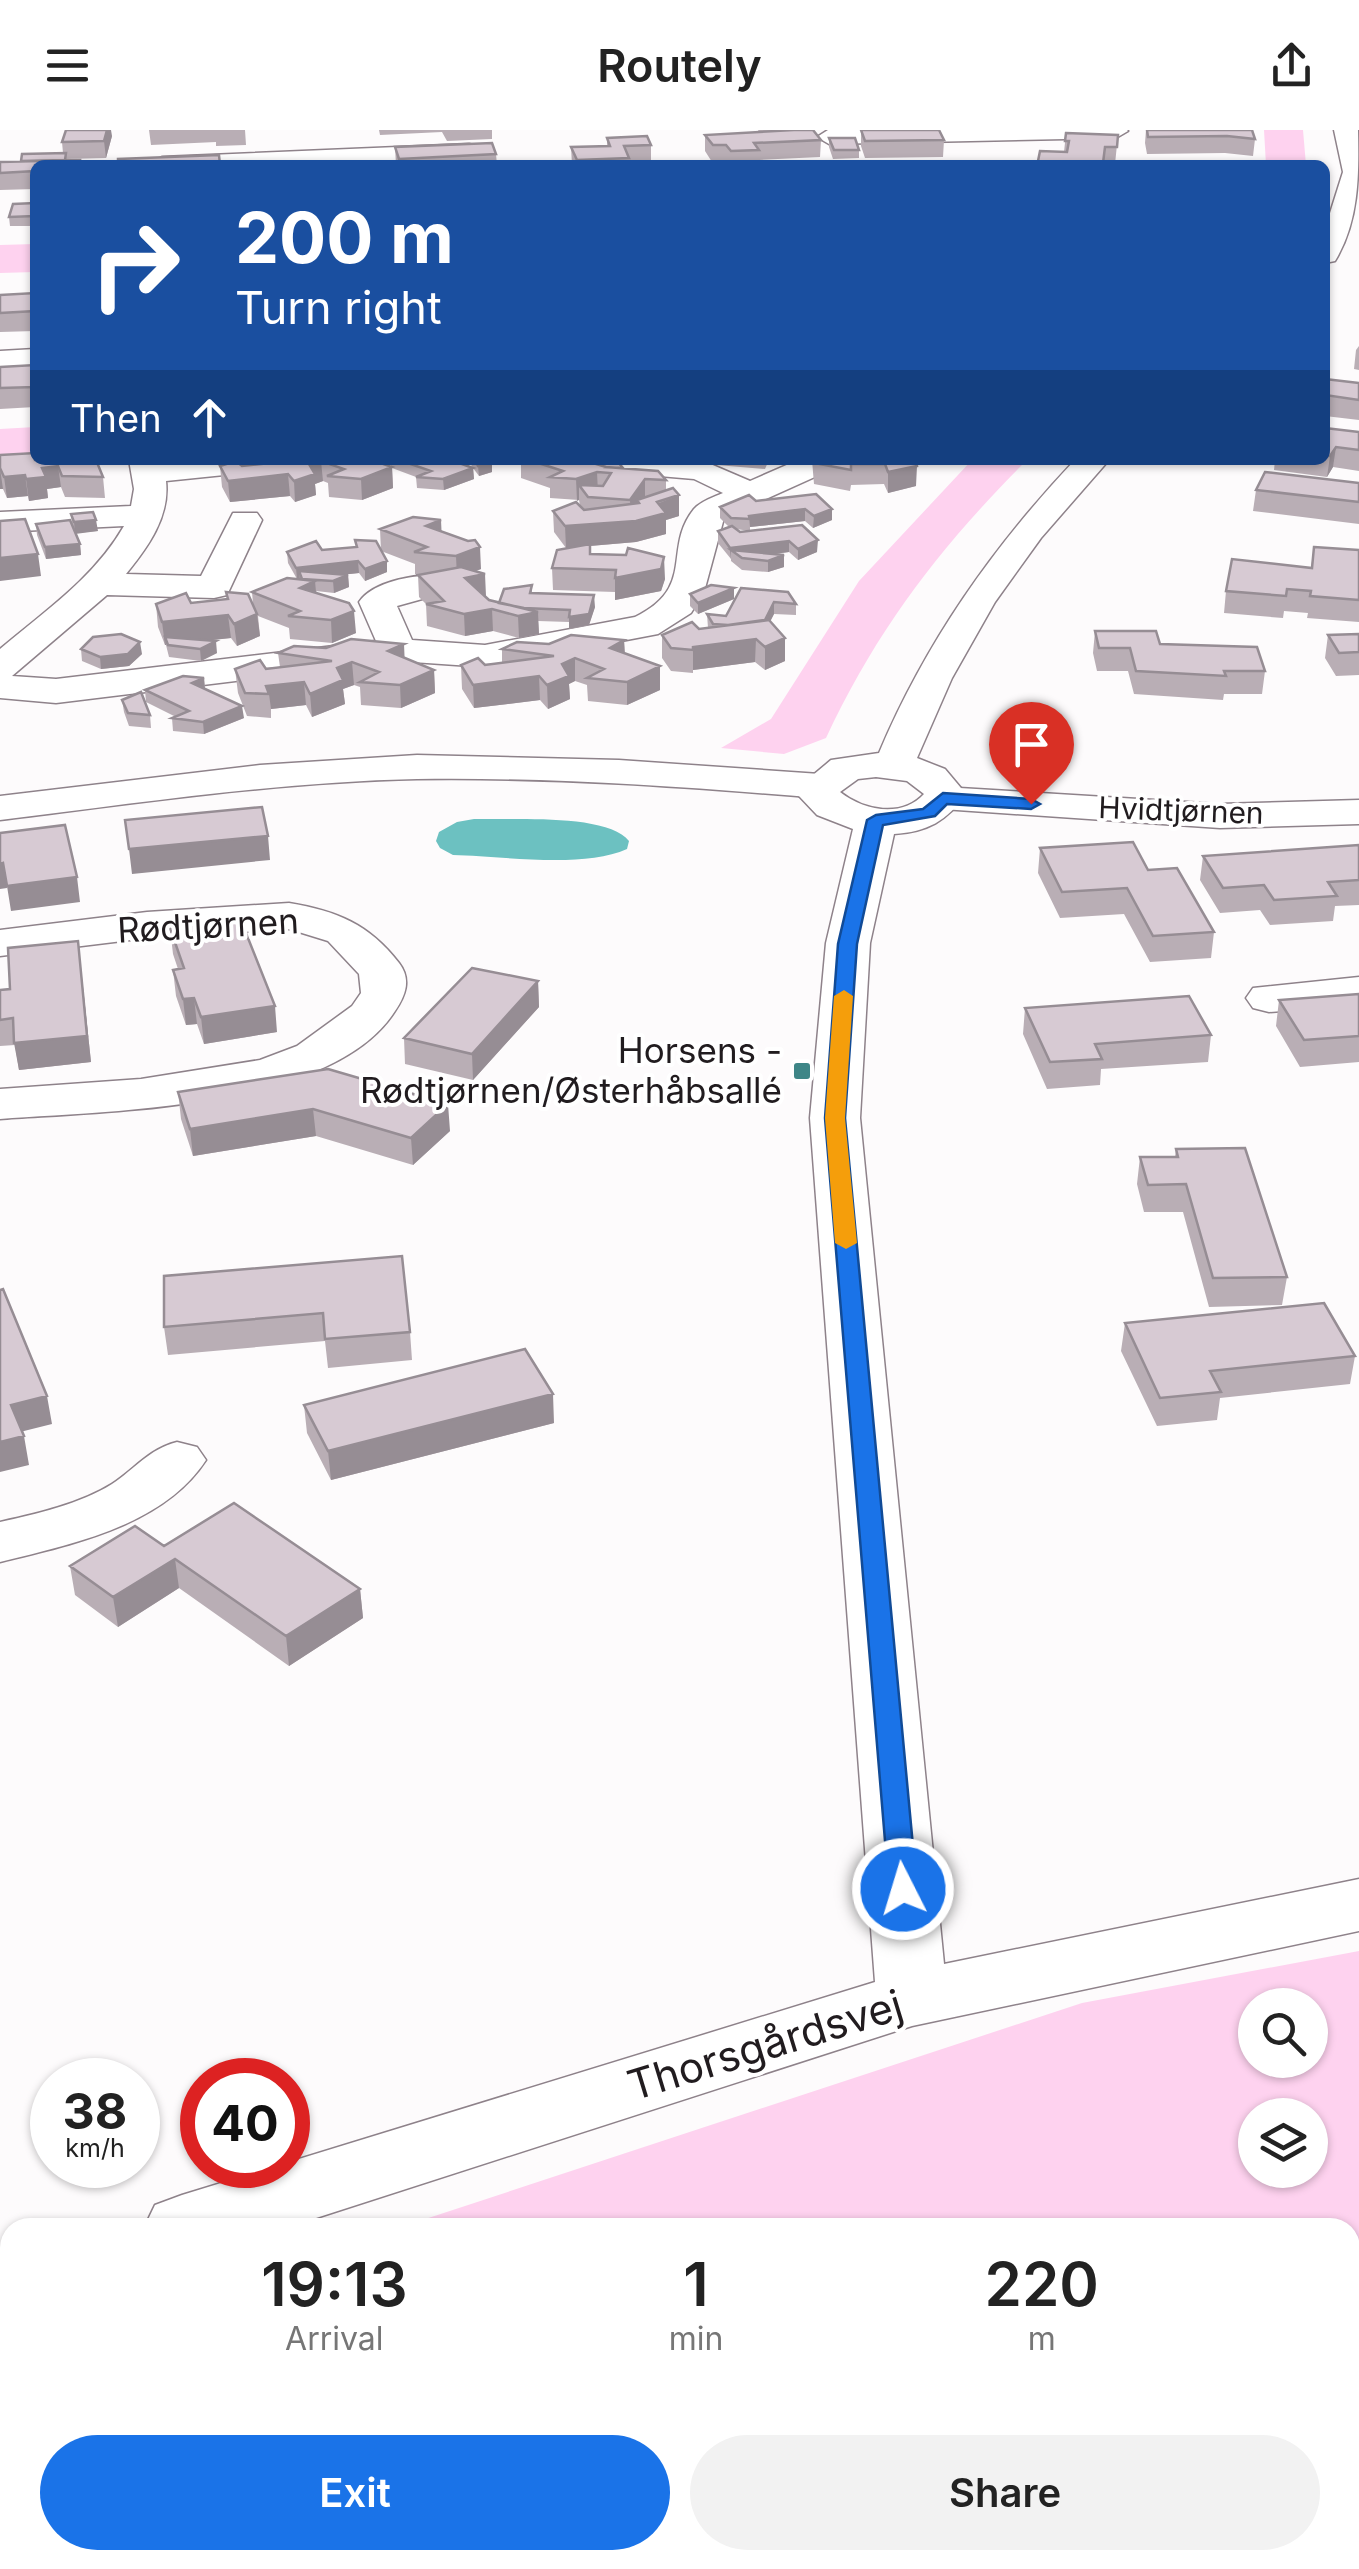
<!DOCTYPE html>
<meta charset="utf-8">
<style>
:root{--surface:#fff;--page:#f2f2f2;--text:#222;--muted:#767676;--accent:#1a73e8}
body{margin:0;font-family:Inter,sans-serif;background:var(--page);color:var(--text);height:100vh;display:flex;flex-direction:column;font-size:38px;white-space:nowrap}
*{box-sizing:border-box;margin:0}
p{font-size:32px;color:var(--muted)}
.icon{flex:none;width:55px;height:55px;fill:none;stroke:currentColor;stroke-width:2;stroke-linecap:round;stroke-linejoin:round}
.map{position:relative;flex:1;overflow:hidden}
.drawer{position:absolute;left:0px;top:2088px;width:1360px;height:352px;display:flex;flex-direction:column;background:var(--surface);border-radius:30px 30px 0 0;box-shadow:0 2px 8px #0004}
.drawer>*{flex:none}
.guide{position:absolute;left:30px;top:30px;width:1300px;height:305px;border-radius:15px;box-shadow:0 2px 8px #0004;background:#1a4fa0;color:#fff;overflow:hidden}
.controls{position:absolute;left:1238px;top:1858px;display:grid;gap:20px}
.controls a{display:grid;place-items:center;width:90px;height:90px;border-radius:50%;background:var(--surface);box-shadow:0 2px 8px #0004;font-size:50px}
.speed{position:absolute;left:30px;top:1928px;display:flex;gap:20px;font-size:50px;font-weight:700;text-align:center}
.speed>*{display:grid;place-content:center;width:130px;height:130px;border-radius:50%;background:var(--surface);box-shadow:0 2px 8px #0004;line-height:1}
.speed small{font-size:25px;font-weight:400}
.speed .limit{border:15px solid #d22;background:#fff;color:#111}
.pin{position:absolute;display:grid;place-items:center;width:85px;height:85px;color:#fff;margin:-102px -42px;border-radius:50% 50% 50% 0;rotate:-45deg;box-shadow:0 0 10px #0007}
.pin .icon{rotate:45deg}
.me{position:absolute;width:110px;margin:-55px;rotate:355deg;stroke-linejoin:round;filter:drop-shadow(0 0 8px #0008)}
.turn{display:flex;align-items:center;gap:35px;height:210px;padding:0 40px;font-size:45px}
.turn .icon{width:130px;height:130px;stroke-width:2.5}
.turn b{display:block;font-size:70px;line-height:85px}
.then{display:flex;align-items:center;height:95px;padding:0 40px;background:#0003;gap:20px;font-size:38px}
.eta{display:flex;justify-content:space-evenly;align-items:center;height:170px;text-align:center}
.eta b{font-size:60px;font-weight:600;line-height:70px}
.button{display:flex;gap:20px;margin-top:auto;padding:20px 40px}
.button a{flex:1;height:115px;border-radius:60px;background:var(--accent);color:#fff;font-size:40px;font-weight:600;line-height:115px;text-align:center}
.button a+a{background:var(--page);color:var(--text)}
header{display:flex;justify-content:space-between;align-items:center;height:130px;padding:0 40px;background:var(--surface);font-size:45px;font-weight:600}
.map>svg:first-child{display:block}
.green{fill:#fed2ef;fill-rule:evenodd}
.water{fill:#6cc1c1}
.lines{fill:none;stroke-linecap:round;stroke-linejoin:round}
.street-casing{stroke:#8e828a;stroke-width:3}
.secondary-casing{stroke:#8e828a;stroke-width:3}
.street{fill:#fff;fill-rule:evenodd}
.secondary{fill:#fff;fill-rule:evenodd}
.wall{fill:#b9aeb5}
.shaded-wall{fill:#968d94}
.building{fill:#d7cad3;stroke:#968d94;stroke-width:2.5}
.route{fill:#1a73e8;stroke:#114b97;stroke-width:2.5}
.slow{fill:#f59e0b}
.poi-dot{fill:#3e8687;stroke:#fff;stroke-width:4}
.labels{text-anchor:middle;stroke-width:8;stroke-linejoin:round;paint-order:stroke}
.far-street-label{font-size:30px;fill:#211c1f;stroke:#fff}
.street-label{font-size:35px;fill:#211c1f;stroke:#fff}
.poi-label{font-size:35px;fill:#211c1f;stroke:#fff;text-anchor:end}
.near-street-label{font-size:42px;fill:#211c1f;stroke:#fff}
</style>
<header><svg class="icon" aria-label="menu" viewBox="0 0 24 24"><path d="M4 6h16M4 12h16M4 18h16"/></svg>Routely<svg class="icon" aria-label="share" viewBox="0 0 24 24"><path d="M12 15V3M7 8l5-5 5 5M5 13v7h14v-7"/></svg></header>
<div class="map">
<svg width="1359" height="2439" viewBox="0 0 1359 2439">
<rect width="100%" height="100%" fill="#fdfbfc"/>
<path class="green" d="M1264,0h39l3,35h-40z
M35,114v28l-35,1v-28z
M35,297v29l-35,4v-31z
M972,330h55c-86,86 -149,167 -201,278l-42,16 -63,-6 50,-29 88,-138z
M1359,1821v618h-1359v-209l10,-4v204h1340v-332l-949,-1 681,-224zM1310,1875v55h-55v-55zM1310,1985v55h-55v-55z"/>
<path class="water" d="M474,689c37,1 134,-6 155,22l-2,8c-44,20 -125,7 -174,6l-13,-7 -4,-7 3,-9 18,-10z"/>
<g class="lines">
<defs>
<path id="street" d="M828,0h299l1,1 -12,7 -287,6 -12,-7z
M469,14l9,2 3,5 -3,5 -152,9h-177l13,-8z
M35,219v18l-35,2v-18z
M129,330h159l-4,7 -12,3 -106,11c4,36 -18,66 -40,93l75,2 32,-63h24l5,7 -35,75 -13,3 -107,-3 -95,81 44,3 320,-38 -17,-39c14,-21 61,-30 85,-25l5,8 -5,8 -47,13 15,34 73,5 150,-28c62,-30 27,-68 59,-108 7,-8 20,-12 29,-16l-29,-14 -105,-9 -12,-3 -4,-7h128l49,21 48,-21h43l-4,7 -113,51 -20,74 -13,21 -33,21 -173,33 -87,-6 -342,42 -56,-5v-49c45,-38 94,-71 124,-123l-124,6v-20l131,-6 3,-17z
M417,625l202,5 201,14 14,3 6,9 -6,9 -14,3c-134,-11 -269,-21 -403,-19 -140,3 -279,24 -417,41v-24l260,-31z
M943,657l277,17 139,-4v24l-139,4 -292,-20 -6,-9 6,-9z
M289,773c48,8 80,21 110,60 13,17 6,33 -4,48 -63,99 -288,100 -395,108v-30l141,-10 119,-19 37,-14 55,-40 9,-13 -2,-19 -31,-33 -39,-12 -142,9 -147,18v-26l147,-18z
M1359,847v28l-90,7 -16,-4 -7,-10 7,-10z
M177,1312l20,5 9,13c-43,66 -134,84 -206,102v-40c36,-8 80,-18 112,-38 23,-15 37,-35 65,-42z"/>
<path id="secondary" d="M1334,0h24c1,46 1,92 -23,131l-10,2v-34l18,-57z
M1075,330h34l-68,78 -46,64 -43,76 -35,80 28,11 21,25c-19,27 -39,38 -72,40l-24,109 -10,175 84,846 415,-85v52l-447,95 -627,202h-141l11,-23 27,-10 693,-213 -65,-864 16,-175 27,-114 -36,-14 -18,-19 1,-10 31,-26 48,-7c47,-111 113,-205 196,-293zM876,647l31,4 17,13c-22,24 -60,17 -84,-2l18,-13z
M10,2118v68l-10,3v-68z"/>
</defs>
<use href="#street" class="street-casing"/>
<use href="#secondary" class="secondary-casing"/>
<use href="#street" class="street"/>
<use href="#secondary" class="secondary"/>
</g>
<path class="wall" d="M149,0h96l1,15 -30,1v-4l-65,3z
M379,0h113v9l-45,2 -5,-9 -62,3z
M758,0h55l8,10 -1,17 -61,3v5h-30l-3,-3h-14l-7,-11v-16l54,-3z
M861,0l83,10 -1,17 -78,1 -4,-12z
M1146,0h106l3,9 -2,17 -28,-3 -78,1 -2,-11z
M1066,3l52,2 -3,29 -77,1 2,-14 24,1z
M112,6l-6,22 -40,1 14,1 1,5h-46v24l-35,1v-28l21,-1 42,-8 -1,-11z
M607,8l44,7v17l-22,1v2h-57l-1,-18 36,-1z
M829,8l30,12v8l-26,1 -4,-12z
M395,17l101,7 1,11h-101z
M35,73v23h-25l-1,-9z
M35,163v38l-35,1v-37z
M1359,216v24l-5,-1 2,-19z
M35,235v42l-35,2v-42z
M1325,249l34,4v37l-34,-4z
M1325,298l34,4v39l-26,-4 -6,10 -53,-7 1,-10h50z
M0,325l103,22 2,21 -40,-1 -4,-10 -14,2 1,9 -19,3 -1,-5 -21,2 -4,-9h-3z
M261,330h111l19,7v-7h60l22,8 -5,-8h24v12l-13,4 -6,-8 1,11 -30,11 -27,-2 -1,-11 -24,-9 1,20 -31,12 -33,-3 -1,-14 -5,-2 -8,3 1,11 -21,7 -5,-6 -60,6 -8,-15 -2,-21 41,-2z
M521,330h62l17,5 -1,-5 24,8 43,12v10l13,26 -13,4v14l-30,8 -46,4v8l75,25 -4,12 -46,9v-8l-62,-2 -1,-22 24,-21 -10,1 -12,-16 -1,-21 27,-5 -1,-6 -29,-2v-10l-29,-10z
M700,330h69l-4,9 -60,-5z
M812,330h104v26l-28,7 -4,-9 -33,1 -1,6 -36,-7z
M1359,353v41l-106,-13 3,-21z
M816,364l16,26 -19,8 -8,-7 -55,6v4l-14,-2 4,3 62,-7 15,27 -19,8 -9,-8 -15,2 10,13 -16,5 -26,-2 -11,-9v-2l-13,-16v-12l11,-4 -9,-9v-11z
M71,384l27,17 -22,2 4,11 1,11 -35,4 -9,-24 -1,-11h36z
M380,399l61,2 40,38 -6,2 10,3v22l4,4 10,3 33,-18v8l63,14 -6,18 -20,4v-7l-31,-1 1,13 -20,4 -26,-7 -28,5 -38,-10 -1,-22 -7,-7 -1,-22h1l-4,-1v-10l-34,-13z
M355,410l32,21v11l-22,9 -6,-8 -19,2h8l1,12 -15,6 -18,-2 40,42 -24,10 -42,-4 -1,-11 -31,-12 2,20 -23,10 -6,-8 -24,2 10,13 -16,8 -32,-4 -3,-12h-1l-7,-18 -2,-23 35,-1 62,1 -1,-12 45,-13 -9,-16 -1,-11 69,-5z
M1314,417l45,3v72l-52,-4 1,-5 -24,-2 -1,7 -59,-5 2,-22 85,-23z
M734,458v11l-36,15 -8,-8v-12z
M741,458l55,16v11l-22,-1 -4,7 15,40 -20,9 -10,-8 -62,8v3l-22,-2 -9,-13v-23l46,-7 -1,-14 19,2z
M1095,501l65,13 105,27 -3,23h-38l-1,6 -89,-6 -6,-23h-31l-4,-18z
M1359,504v41l-23,1 -11,-18 3,-23z
M624,510l1,13 35,37 -33,15 -39,-4 -1,-16 -12,-4 -6,3 1,15 -22,10 -8,-9 -66,8 -12,-19 -1,-24 41,-2v-14l47,-5z
M81,519l61,5 -13,12 -28,3 -19,-8z
M278,523l127,5 29,12 1,23 -34,15 -40,-3 -1,-18 -6,-2 -11,4 2,15 -33,13 -6,-12 -35,4v9l-24,-2 -9,-23 -3,-24 45,-2z
M204,548l1,12 39,28 -40,16 -31,-3 -1,-13 4,-1 -30,-15 -1,-12z
M122,570l28,15 1,13 -22,-2 -5,-14z
M1359,715v60l-24,1 -2,15 -63,4 -10,-15 -40,3 -20,-33 3,-24z
M1040,718l108,22 66,62 -3,26 -61,4 -26,-48 -64,4 -22,-45z
M170,798l107,104 -73,12 -7,-20 -11,1 -10,-29 -3,-26 5,-1 -5,-15z
M81,837l10,95 -72,8 -4,-25 -15,1v-56l10,-1z
M538,851l1,26 -66,73 -68,-16 -1,-26z
M1359,864v68l-59,5 -24,-41 3,-26z
M1025,878l186,27 -3,27 -107,7 -1,16 -53,4 -24,-55z
M328,939l122,62 -37,34 -97,-29 -123,20 -12,-37 -3,-27z
M1176,1019l111,128 -5,28 -73,2 -26,-95h-39l-7,-28 3,-27h35z
M164,1146l246,56 2,28 -84,8 -3,-27 -157,14 -4,-28z
M1125,1193l230,33 -5,28 -130,14 -3,22 -60,6 -36,-75z
M304,1275l250,18 -223,57 -24,-47z
M164,1416l196,43 3,29 -74,48 -110,-78 -61,39 -43,-32 -5,-29z"/>
<path class="shaded-wall" d="M107,0h4l1,6 -6,22 -2,-17z
M1336,317l-3,20 -6,10 3,-21z
M321,331l2,20 -8,3 1,11 -21,7 -1,-21 15,-17z
M492,331v11l-13,4 -1,-10z
M58,336l3,21 -14,2 1,9 -19,3 -3,-22 16,-11z
M917,336l-1,20 -28,7v-21z
M392,337l1,21 -31,12 -1,-21z
M0,338l3,21h-3z
M473,338l1,11 -30,11 -1,-11z
M597,342l1,21 -19,-8v15l-2,1 -1,-22z
M288,344l2,22 -60,6 -2,-21z
M25,345l3,21 -21,2 -3,-21z
M645,349v21h-8v12l42,-17v21l-13,4v14l-30,8 -70,6 -1,-22 66,-5 -1,-21z
M805,379v12l-55,6 -1,-11z
M832,379v11l-19,8 1,-12z
M96,390l2,11 -23,3 -1,-12z
M441,390l1,21 -16,-15z
M818,410l-1,12 -19,8v-11z
M789,411v11l-47,6 -11,-8 -1,9v-11z
M80,414l1,11 -35,4 -1,-12z
M480,417l1,22 -24,9 -1,-22z
M38,424l3,22 -41,5v-23z
M784,425v12l-16,5v-11z
M664,427l1,22 -4,12 -46,9v-22z
M358,431l1,12 -57,6 -3,-8 1,8h-3l-1,-11z
M387,431v11l-22,9v-12z
M485,444l1,22 -20,4 -1,-22z
M348,445l1,12 -15,6 -1,-12z
M315,451l2,22 -17,-15z
M734,458v11l-36,15v-11z
M594,465l1,12 -6,18 -20,4v-12z
M774,472v12l-13,26v-12z
M492,479l1,22 -28,5 -1,-22z
M354,481l2,22 -24,10 -1,-23z
M538,482l1,22 -20,4 -1,-22z
M257,484l3,22 -23,10 -3,-22z
M228,485l3,23 -63,7 -3,-8 1,8h-1l-3,-23z
M785,508v23l-20,9v-23z
M756,509l-1,23 -62,8v-23z
M624,510l1,22 -15,-14z
M216,511l1,12 -16,8 -1,-12z
M140,512l2,12 -13,12 -28,3 -1,-12z
M404,514l1,23 -17,-16z
M575,528v23l-6,3 1,15 -22,10 -1,-24 15,-21z
M352,532l2,23 -11,4 2,15 -33,13 -2,-23 27,-26z
M660,536v24l-33,15v-23z
M434,540l1,23 -34,15 -1,-23z
M539,546l1,24 -66,8 -1,-23z
M204,548l1,12 -13,-7z
M304,552l2,23 -35,4 -2,-15 -3,-8z
M242,576l2,12 -40,16 -1,-12z
M268,706l2,24 -138,14 -3,-25z
M3,733l4,25 -7,1v-25z
M77,747l3,25 -69,9 -4,-25z
M78,811l13,121 -72,8 -5,-27z
M538,851l1,26 -66,73 -1,-26z
M194,868l3,26 -11,1 -3,-26z
M275,876l2,26 -73,12 -3,-27z
M448,974l2,27 -37,34 -2,-27z
M313,979l3,27 -123,20 -3,-27z
M553,1264l1,29 -223,57 -3,-29z
M47,1266l5,28 -36,9 -5,-28z
M24,1306l5,29 -29,7v-30z
M175,1429l4,29 -61,39 -5,-30z
M360,1459l3,29 -74,48 -3,-30z"/>
<path class="building" d="M66,0h41l-3,11 -42,1z
M794,0h19l8,10 -67,3 5,7 -28,1 -5,-6h-13l-8,-10z
M861,0h78l5,10 -79,1z
M1147,0h105l3,9 -28,-3 -79,1z
M1066,3l52,2 -1,12h-12l-2,16 -65,-2 2,-10 27,1 2,-11h-4z
M647,6l4,9 -27,1 5,12 -52,2 -6,-13 39,-1 -3,-8z
M829,8h26l4,12h-25z
M492,13l4,11 -97,5 -4,-12z
M66,23l-1,7 -44,1 1,-7z
M219,25l1,10h-102v-6z
M80,30l-1,5h-44v6l-35,2v-11z
M35,73v13l-26,1 4,-13z
M35,163v18l-35,2v-18z
M35,235v22l-35,1v-21z
M1325,249l34,4v17l-34,-5z
M1325,298l34,4v18l-23,-3 -6,9h-5z
M35,323v7h61l7,17 -41,-1 -4,-10 -16,2 4,9 -20,2 -1,-4 -21,2 -4,-9v-13z
M299,330h73l20,7 -31,12 -34,-3 17,-7 -23,-8 -12,3 6,10 -21,7 -6,-7 -60,7 -8,-15 16,-5 6,5z
M399,330h52l22,8 -30,11 -27,-2 15,-6z
M475,330h17v1l-14,5z
M529,330h54l23,7 52,4 8,9 -21,-1 -15,21 -42,-3 -9,-12 24,1 8,-13 -14,-1 -21,7 -26,-2 13,-6z
M600,330l17,1 6,7 -19,-1z
M814,330h102l1,6 -29,6 -3,-8h-34v6l-37,-7z
M1265,342l94,11v19l-103,-12z
M673,358l6,7 -22,7 9,11 -30,8 -71,5 -12,-15 23,-9 8,8 55,-7 -2,-3z
M816,364l16,15 -18,7 -9,-7 -56,7 1,3 -19,-1 -11,-11 29,-12 7,6z
M93,382l3,8 -22,2 -3,-8z
M413,387l28,3 -15,6 42,15 7,-1 5,7 -24,9 -42,-4 13,-5 -47,-18z
M25,389l13,35 -38,4v-37z
M70,390l10,24 -35,3 -9,-23z
M802,395l16,15 -20,9 -9,-8 -59,7 -12,-17 14,-5 8,6z
M355,410l21,1 11,20 -22,8 -7,-8 -62,7 -9,-16 29,-11 6,9 35,-3z
M590,414v10l36,1 2,-7 36,9 -3,12 -46,9 1,-8 -64,-2 5,-18z
M1314,417l45,3v50l-49,-4 1,-5 -24,-2 -1,7 -60,-5 6,-32 80,9z
M731,420l53,5 -16,6 -26,-3z
M461,437l24,7 -20,4 24,22 49,12 -20,4 -26,-7 -28,5 -38,-10 18,-3 -26,-26z
M299,441l49,4 -15,6 -31,-2z
M287,448l28,3 -15,7 49,15 5,8 -23,9 -43,-4 12,-5 -48,-19z
M532,455l-2,8 64,2 -5,19 -20,3 1,-7 -46,-2 -25,-5 5,-14z
M711,455l23,3 -36,15 -8,-9z
M741,458l47,4 8,12 -22,-2 -9,18 -37,5 -15,-1 -6,-10 19,2z
M226,462l22,2 9,20 -23,10 -6,-9 -66,7 -6,-18 30,-11 5,10 37,-4z
M769,490l16,18 -20,9 -9,-8 -63,8v3l-22,-2 -9,-13 30,-13 7,7z
M1095,501h61l4,13 97,3 8,24h-41l2,5 -90,-5 -6,-23h-31z
M121,504l19,8 -12,12 -28,3 -19,-8 12,-12z
M1359,504v18l-20,1 -11,-18z
M571,505l53,5 -14,8 50,18 -33,16 -40,-4 17,-9 -29,-11 -13,6 7,12 -22,9 -8,-9 -66,9 -12,-20 17,-7 7,7 69,-9 -52,-7 15,-7 32,2z
M165,507l51,4 -16,8 -32,-4z
M351,509l53,5 -16,7 46,19 -34,15 -40,-3 19,-10 -27,-10 -15,6 6,12 -33,14 -6,-12 -38,4 3,8 -24,-1 -10,-24 25,-9 6,9 66,-8 -54,-8 16,-7 32,2z
M183,546l21,2 -12,5 50,23 -39,16 -31,-4 17,-7 -44,-21z
M141,562l9,23 -22,-2 -6,-13z
M262,677l6,29 -139,13 -4,-29z
M65,695l12,52 -70,9 -4,-23 -3,1v-31z
M1133,712l15,28 29,-2 37,64 -61,4 -26,-48 -65,4 -22,-44z
M1359,715v35l-31,2 9,14 -63,4 -10,-15 -41,3 -20,-32z
M240,788l35,88 -74,11 -7,-19 -11,1 -10,-29 11,-2 -14,-40z
M78,811l9,95 -73,7 -1,-25 -13,2v-30l10,-1 -2,-41z
M472,838l66,13 -66,73 -68,-16z
M1359,864v42l-55,4 -25,-40z
M1189,866l22,39 -116,9 7,15 -52,3 -25,-54z
M328,939l120,35 -37,34 -98,-29 -123,20 -12,-37z
M1245,1018l42,129 -74,1 -27,-94 -38,1 -8,-28h38l-2,-8z
M402,1126l8,76 -85,7 -2,-26 -159,14v-51z
M3,1159l44,107 -36,9 13,31 -24,6v-152z
M1324,1173l31,53 -145,15 11,21 -61,6 -35,-75z
M525,1219l28,45 -225,57 -24,-46z
M234,1373l126,86 -74,47 -111,-77 -62,38 -43,-31 65,-40 29,20z"/>
<path class="route" d="M943,663l88,6 9,5 -9,5 -84,-5 -12,12 -52,9 -26,119 -12,174 72,771 -4,8 -10,3 -10,-3 -4,-8 -64,-771 13,-174 29,-124 9,-5 47,-6z"/>
<path class="slow" d="M844,860l9,6 -8,122 12,125 -11,6 -11,-6 -10,-125 9,-122z"/>
<rect class="poi-dot" x="792" y="931" width="20" height="20" rx="5"/>
<g class="labels">
<g class="far-street-label">
<text transform="translate(1181 681) rotate(2)" y="10">Hvidtjørnen</text>
</g>
<g class="street-label">
<text transform="translate(208 796) rotate(-3)" y="12">Rødtjørnen</text>
</g>
<g class="poi-label">
<text x="782" y="933">Horsens -<tspan x="782" dy="40">Rødtjørnen/Østerhåbsallé</tspan></text>
</g>
<g class="near-street-label">
<text transform="translate(765 1915) rotate(-17)" y="15">Thorsgårdsvej</text>
</g>
</g>
</svg>
<div class="controls">
<a><svg class="icon" aria-label="search" viewBox="0 0 24 24"><circle cx="10" cy="10" r="6"/><path d="M15 15l6 6"/></svg></a>
<a><svg class="icon" aria-label="layers" viewBox="0 0 24 24"><path d="M12 4l9 5-9 5-9-5zM3 14l9 5 9-5"/></svg></a>
</div>
<div class="speed"><div>38<small>km/h</small></div><div class="limit">40</div></div>
<div class="pin" style="left:1031px;top:674px;background:#d93025"><svg class="icon" aria-label="arrive" viewBox="0 0 24 24"><path d="M6 21V4h12l-3 4 3 4H6"/></svg></div>
<svg class="me" style="left:903px;top:1759px" viewBox="-20 -20 40 40"><circle r="17" fill="#1a73e8" stroke="#fff" stroke-width="3"/><path d="M0-11L8 9 0 5-8 9z" fill="#fff"/></svg>
<div class="guide">
<div class="turn"><svg class="icon" aria-label="right" viewBox="0 0 24 24"><path d="M7 20v-9h11M14 6l5 5-5 5"/></svg><div><b>200 m</b>Turn right</div></div>
<div class="then">Then<svg class="icon" aria-label="ahead" viewBox="0 0 24 24"><path d="M12 20V5M6 11l6-6 6 6"/></svg></div>
</div>
<section class="drawer">
<div class="eta">
<div><b>19:13</b><p>Arrival</p></div>
<div><b>1</b><p>min</p></div>
<div><b>220</b><p>m</p></div>
</div>
<div class="button"><a>Exit</a><a>Share</a></div>
</section>
</div>
